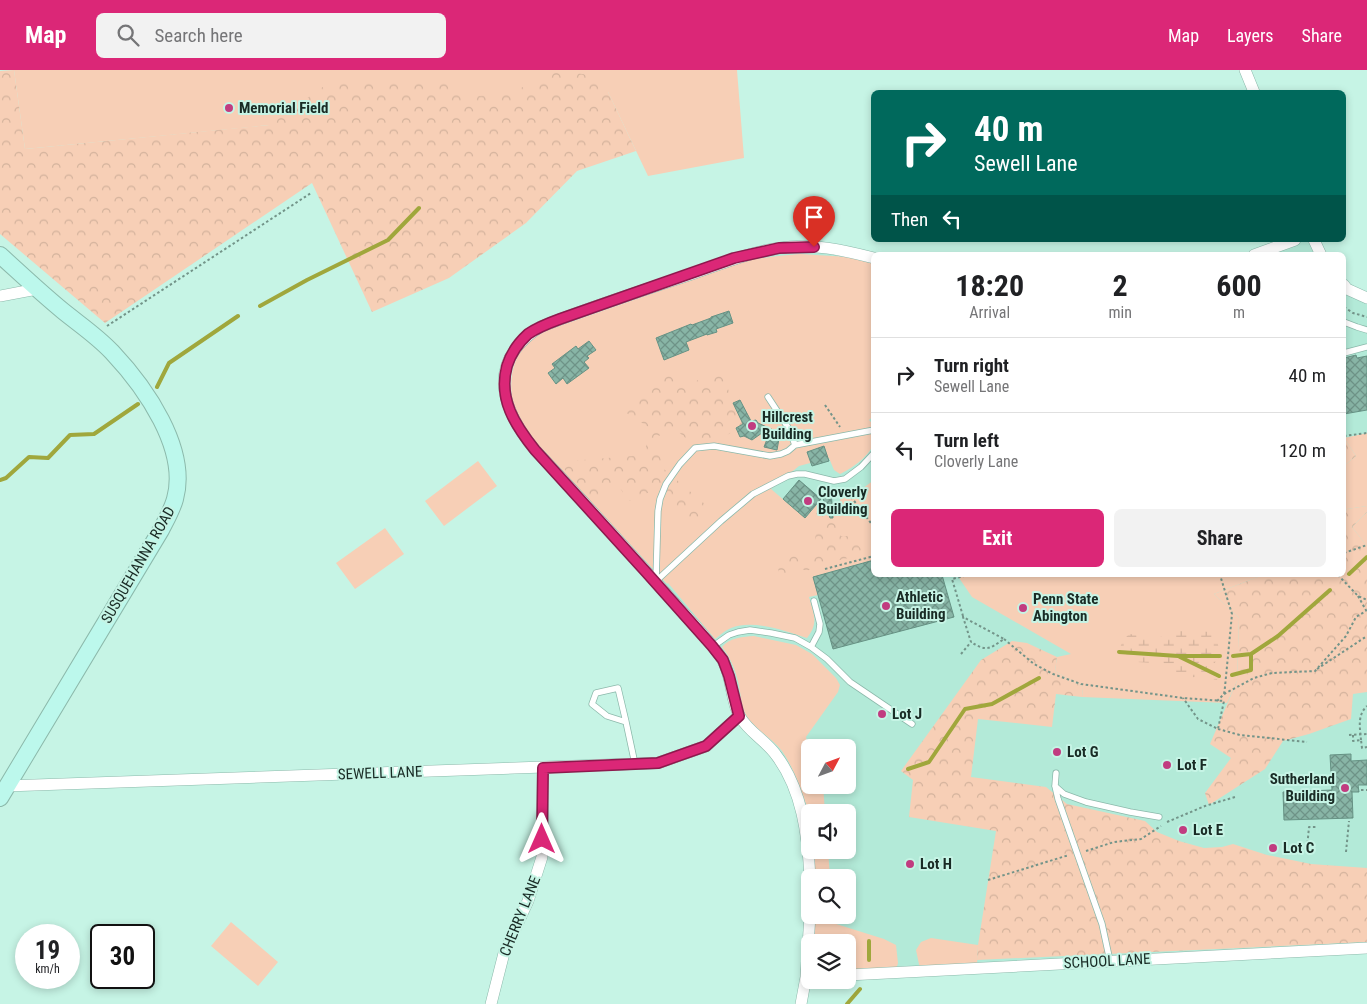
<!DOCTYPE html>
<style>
:root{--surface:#fff;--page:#f2f2f2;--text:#202124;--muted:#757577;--line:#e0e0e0;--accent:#db2777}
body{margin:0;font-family:"Roboto Condensed",sans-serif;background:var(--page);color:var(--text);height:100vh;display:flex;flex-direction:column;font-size:19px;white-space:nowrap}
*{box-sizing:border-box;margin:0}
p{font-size:16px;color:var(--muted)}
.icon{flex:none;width:28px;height:28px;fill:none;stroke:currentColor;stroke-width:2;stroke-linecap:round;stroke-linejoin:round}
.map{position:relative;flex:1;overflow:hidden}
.drawer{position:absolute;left:871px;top:182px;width:475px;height:325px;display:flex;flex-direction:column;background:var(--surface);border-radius:8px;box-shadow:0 2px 8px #0003}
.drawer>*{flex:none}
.guide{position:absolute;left:871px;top:20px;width:475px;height:152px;border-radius:8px;box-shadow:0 2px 8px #0003;background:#00695c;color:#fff;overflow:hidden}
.needle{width:32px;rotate:49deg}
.tools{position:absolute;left:801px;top:669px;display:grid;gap:10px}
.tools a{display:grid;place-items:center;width:55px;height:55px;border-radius:8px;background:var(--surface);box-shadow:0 2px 8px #0003;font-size:25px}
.speed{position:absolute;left:15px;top:854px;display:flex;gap:10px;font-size:25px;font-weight:700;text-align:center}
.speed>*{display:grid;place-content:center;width:65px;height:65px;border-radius:50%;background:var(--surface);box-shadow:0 2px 8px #0003;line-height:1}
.speed small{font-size:12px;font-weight:400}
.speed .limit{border:2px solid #111;border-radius:8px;background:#fff;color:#111}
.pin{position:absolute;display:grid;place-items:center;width:42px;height:42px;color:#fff;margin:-51px -21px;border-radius:50% 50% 50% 0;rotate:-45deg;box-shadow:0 0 5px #0007}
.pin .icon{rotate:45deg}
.me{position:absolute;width:55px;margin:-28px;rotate:0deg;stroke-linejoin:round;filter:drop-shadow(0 0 4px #0008)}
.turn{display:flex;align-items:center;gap:18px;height:105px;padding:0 20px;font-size:22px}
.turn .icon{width:65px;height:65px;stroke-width:2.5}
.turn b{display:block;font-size:35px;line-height:42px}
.then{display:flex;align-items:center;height:48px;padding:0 20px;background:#0003;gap:10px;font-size:19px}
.eta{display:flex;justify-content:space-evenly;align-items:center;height:85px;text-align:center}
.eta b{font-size:30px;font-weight:700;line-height:35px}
.cta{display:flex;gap:10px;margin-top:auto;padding:10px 20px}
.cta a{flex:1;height:58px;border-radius:8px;background:var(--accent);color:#fff;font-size:20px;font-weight:700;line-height:58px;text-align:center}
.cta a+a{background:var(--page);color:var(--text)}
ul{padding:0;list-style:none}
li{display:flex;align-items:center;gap:15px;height:75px;padding:0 20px;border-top:1px solid var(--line)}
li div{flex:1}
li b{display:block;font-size:19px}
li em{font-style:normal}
header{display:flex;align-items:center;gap:30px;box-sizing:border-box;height:70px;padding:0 25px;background:var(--accent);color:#fff}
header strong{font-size:24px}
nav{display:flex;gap:28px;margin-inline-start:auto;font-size:18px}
.search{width:350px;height:45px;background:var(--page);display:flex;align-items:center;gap:12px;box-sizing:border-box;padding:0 18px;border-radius:8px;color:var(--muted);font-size:19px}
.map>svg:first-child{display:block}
.built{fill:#b3ead8;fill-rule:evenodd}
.grass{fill:#f7cfb6}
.forest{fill:url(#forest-crowns)}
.wetland{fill:url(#wetland-marsh)}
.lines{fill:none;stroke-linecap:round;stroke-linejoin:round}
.stream{stroke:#a0a73c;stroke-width:4}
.building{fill:url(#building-cross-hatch);stroke:#669284}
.service-casing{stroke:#8cb9ab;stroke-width:7}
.minor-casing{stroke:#8cb9ab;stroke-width:12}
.secondary-casing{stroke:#8cb9ab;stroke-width:18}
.path{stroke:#739489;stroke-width:2;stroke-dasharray:2.5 2.5;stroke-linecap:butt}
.service{stroke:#fff;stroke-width:5.5}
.minor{stroke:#fff;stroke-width:11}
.secondary{stroke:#bcf8ec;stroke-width:16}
.route-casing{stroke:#8e194d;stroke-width:12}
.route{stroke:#db2777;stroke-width:9}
.poi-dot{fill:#c13c80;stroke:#c6f4e5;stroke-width:2}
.labels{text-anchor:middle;stroke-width:4;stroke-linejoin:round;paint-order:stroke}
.poi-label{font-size:15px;font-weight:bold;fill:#192b25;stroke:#c6f4e5;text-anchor:start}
.street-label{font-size:15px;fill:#192b25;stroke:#c6f4e5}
</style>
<header>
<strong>Map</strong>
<div class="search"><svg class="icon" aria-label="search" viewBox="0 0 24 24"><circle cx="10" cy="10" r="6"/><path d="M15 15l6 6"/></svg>Search here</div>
<nav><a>Map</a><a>Layers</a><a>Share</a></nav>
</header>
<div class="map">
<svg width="1367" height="934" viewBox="0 0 1367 934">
<defs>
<pattern id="forest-crowns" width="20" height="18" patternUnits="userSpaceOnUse" patternTransform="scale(1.25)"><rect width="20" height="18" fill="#f7cfb6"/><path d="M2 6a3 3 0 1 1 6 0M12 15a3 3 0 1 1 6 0" fill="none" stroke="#d3b29c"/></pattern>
<pattern id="wetland-marsh" width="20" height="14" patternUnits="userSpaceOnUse" patternTransform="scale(1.25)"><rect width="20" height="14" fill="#f7cfb6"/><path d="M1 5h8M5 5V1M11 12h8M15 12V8" fill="none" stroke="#d3b29c"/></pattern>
<pattern id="building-cross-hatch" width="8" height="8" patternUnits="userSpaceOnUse" patternTransform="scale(1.25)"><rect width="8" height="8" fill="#88b5a6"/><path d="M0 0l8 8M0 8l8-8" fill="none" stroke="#6e9387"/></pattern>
</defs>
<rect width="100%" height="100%" fill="#c6f4e5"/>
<path class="built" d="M1295,170h19l7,15h-67z
M779,178l95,10v317h470v-290l23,13v650l-519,27v-33l-38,-27h38v-37l-38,-1 -16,-90 -45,-58 -26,-69 -127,-144 178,-152 -60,-98zM810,678h38v37h-38zM810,742h38v38h-38z"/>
<path class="grass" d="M14,0h723l7,88 -96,18 -40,-84 -583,57z
M800,184l49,3 25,7v152l-5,4 5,5c0,6 1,15 -1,20 -5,12 -22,24 -33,29l-6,-4 -5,-12 -30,8 -28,23 34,29 12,-14 15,-1 6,4 3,-9 17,-6 16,-12v80l-61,17 5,18 -9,2c5,17 10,26 -2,41 -21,-7 -54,-19 -76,-10 -5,2 -11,7 -16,11l-47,-56 -1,1 -131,-141c-5,-8 -13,-16 -18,-25 -11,-25 -10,-60 13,-78 5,-4 12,-7 17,-10l200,-70 30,-4z
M1367,363v73l-20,3 -3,5v-48l12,-10 -12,-18z
M478,391l19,25 -53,40 -19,-25z
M1367,442v34l-15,-19z
M385,458l19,26 -49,35 -19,-26z
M957,505h306l-49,19 25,24 -2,63 -10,22 -145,-6 1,-10 -28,-16 2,-14 14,-3 -99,-57z
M754,566l42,9 16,9 24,24 4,7 -2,7 -32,45 4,17v31h13l2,27h-15v9v-6c-8,-22 -15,-45 -28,-64 -10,-13 -28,-22 -36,-36 -6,-12 -5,-25 -9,-37 -3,-12 -8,-22 -15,-31 8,-10 21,-10 32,-11z
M813,780h15l2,27h-14z
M816,845h17v8l51,16 12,6 2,18 -2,7 -48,1v-29h-36z
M231,852l47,40 -20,24 -47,-40z
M931,868l47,7 -1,20 -57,4 -4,-19 5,-8z"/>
<path class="forest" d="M14,0l11,79 244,-24 58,-41 120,-5 15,18 47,-3 48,-24 44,7 35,74 -59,20 -51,52 -77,55 -77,34 -60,-129 -207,140 -105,-89v-163z
M721,299l13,37 9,18 -14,10 -38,9 -17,-15 -21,11 12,31 41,35 -6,20 -48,-34 -23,10 -12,-17 -24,17 -35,-39 86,-7 6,-27 -25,-16 45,-40 20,12z
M1344,368l12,18 -12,10z
M1367,436v6l-15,15 15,19v146l-14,2 -2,25 -42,15 -26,7 -18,28 -56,36 -4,-12 26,-35 -21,-14 27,-63 2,-63 -25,-24 49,-19h81v-61l3,-5z
M832,438l9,28h10l14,18 -46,11 -12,6 -5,-2 -20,18 -7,-33 40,-1 1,-40z
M1012,571l15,2 30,14 -2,14 28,16 -1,10 -26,-3 -4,33 -74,-8 -7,58 75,10 21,17 78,17 12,11 22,9 25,7 18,-1 11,-3 34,11 44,9 56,4v74l-390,18 1,-15 18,-114 -87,-14 4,-37 -12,-9 80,-111z"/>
<path class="wetland" d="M1176,558l33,4 4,3 4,4 3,17 -7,9c4,6 7,8 4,15l-22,-3 -15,1 -26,-15 -17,-1 -12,-3 -5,-3 -1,-4c2,-8 4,-14 11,-18l27,5z"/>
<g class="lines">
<path class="stream" d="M260,236l47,-26 81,-40 31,-32
M157,317l12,-24 69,-47
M0,410l6,-2 23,-21 19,1 22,-23 24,-1 44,-30
M1349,504l18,-17
M1119,582l59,4h42
M1233,586l18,-2 27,-18 52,-46
M1180,587l39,19
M1232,605l19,-5v-16
M908,699l21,-7 36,-53 27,-5 47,-26
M869,871v19
M847,934l13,-15"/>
</g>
<path class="building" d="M729,241l4,12 -17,6 1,3 -10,3v-1l-21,8 3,8 -25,10 -8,-22 35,-14 1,1 19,-7v-1z
M589,271l7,9 -9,6 2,2 -5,4 5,6 -22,16 -4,-6 -7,6 -8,-11 7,-5 -3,-4 24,-18 2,3z
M1356,285l1,3 10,-2v54l-23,4v-56z
M740,330l11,21 5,-1 2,3 11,5 -17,12 -8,-4 -4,1 -4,-9 7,-4 -10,-21z
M771,359l9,4 -3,17 -13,-3z
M824,376l5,15 -17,5 -5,-14z
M799,410l22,19 -16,19 -22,-19z
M820,420h11l2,28h-3z
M874,490v15h68l12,42 -121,32 -20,-72z
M1351,684v7l16,-1v25h-9l1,7h-7l1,26 -69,2 -1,-28 49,-2 -2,-35z"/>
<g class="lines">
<defs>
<path id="service" d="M1344,252l13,5 10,3
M1344,283l23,-6
M768,327l21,32 6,16
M656,510l2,-69 2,-12 6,-15 14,-20 15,-16 19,-2 56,10 11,-2 7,-3 7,-6 79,-15
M655,512l66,-61 32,-27 35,-18 9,-2h8l29,7 11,-2 16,-12 13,-14
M712,577l17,-12 9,-3 12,-2 21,3 24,5 16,9 16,12 23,23 62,42
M811,577l8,-15 1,-8 -6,-23
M626,652l-8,-34 -22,5 -4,11 15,12 19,6 9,42
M1056,703l-1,13 3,13 44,125 8,37
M1055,716l9,8 22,8 44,10 29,5"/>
<path id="minor" d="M1245,0l9,22
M1314,170l7,15
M1254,185l41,-15
M1344,215l3,4 20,9
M0,226l37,-7
M6,716l652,-23 48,-17 33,-30
M810,808c-2,-42 -8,-89 -34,-123 -10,-14 -27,-23 -36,-38 -10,-16 -7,-40 -18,-58 -15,-23 -40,-47 -59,-69 -42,-47 -84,-94 -128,-140 -35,-43 -49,-88 5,-123 50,-20 101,-36 152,-53 29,-10 57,-22 88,-26 32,-5 63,2 94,10
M848,905l519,-27
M491,934l13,-51 24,-52 14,-44 1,-89
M801,934l5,-27 4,-62"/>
<path id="secondary" d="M0,185c21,19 41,38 63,56 16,13 34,25 49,41 33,35 77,97 63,147 -3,11 -9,21 -14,31l-161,268"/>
</defs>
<use href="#service" class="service-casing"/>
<use href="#minor" class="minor-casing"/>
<use href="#secondary" class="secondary-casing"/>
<path class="path" d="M1344,237l9,6 14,4
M107,256l204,-133
M825,335l15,22
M1344,366l23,-3
M845,419l29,38
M1344,483l23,-8
M825,499l49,-13
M1338,505l20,21 9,4
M1358,526l9,16
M963,546l-11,-37 16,-4
M1004,569l30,25 19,10 28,10 102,14 41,3 -6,28 -20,-10 -15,-21
M961,584l10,-12 -8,-25 41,22c-15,10 -17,13 -33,3
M1317,599l50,-33
M1224,624l30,-16 18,-5 43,-2 31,-35 10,-19 10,-6
M1217,631l7,-7 1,-7 7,-73 -12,-39
M1218,659l22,6 67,7
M1349,665l18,-1
M1353,665v6l8,-1 1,8 5,-1
M1361,670c-1,-12 -4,-25 6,-34
M1361,720h6
M1167,752l38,-16 30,-9
M1307,778l2,-21h7
M1086,781l28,-9 27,-3 20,-13
M1346,782l3,-31
M988,810l81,-25"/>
<use href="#service" class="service"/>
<use href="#minor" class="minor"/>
<use href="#secondary" class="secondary"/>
</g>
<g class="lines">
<defs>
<path id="route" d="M542,769l1,-71 115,-5 48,-17 33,-30 -10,-40 -6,-16 -11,-14 -66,-74 -111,-122c-20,-25 -37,-51 -28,-84 4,-13 11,-23 21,-32 10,-7 21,-11 32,-15l174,-61 45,-10 35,-1"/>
</defs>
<use href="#route" class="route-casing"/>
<use href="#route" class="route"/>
</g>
<g class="poi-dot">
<circle cx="229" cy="38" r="5"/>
<circle cx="752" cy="356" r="5"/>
<circle cx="808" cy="431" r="5"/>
<circle cx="886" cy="536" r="5"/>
<circle cx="1023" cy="538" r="5"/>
<circle cx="882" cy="644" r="5"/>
<circle cx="1057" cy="682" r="5"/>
<circle cx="1167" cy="695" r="5"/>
<circle cx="1345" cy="718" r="5"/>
<circle cx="1183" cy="760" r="5"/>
<circle cx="1273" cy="778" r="5"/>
<circle cx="910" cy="794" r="5"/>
</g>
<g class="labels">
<g class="poi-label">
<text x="239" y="43">Memorial Field</text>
<text x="762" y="352">Hillcrest<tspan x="762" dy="17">Building</tspan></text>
<text x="818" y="427">Cloverly<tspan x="818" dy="17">Building</tspan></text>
<text x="896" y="532">Athletic<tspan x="896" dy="17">Building</tspan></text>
<text x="1033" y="534">Penn State<tspan x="1033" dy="17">Abington</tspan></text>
<text x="892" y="649">Lot J</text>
<text x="1067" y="687">Lot G</text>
<text x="1177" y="700">Lot F</text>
<text x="1335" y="714" text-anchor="end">Sutherland<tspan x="1335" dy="17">Building</tspan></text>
<text x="1193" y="765">Lot E</text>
<text x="1283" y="783">Lot C</text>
<text x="920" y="799">Lot H</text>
</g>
<g class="street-label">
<text transform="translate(138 495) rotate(-60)" y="5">SUSQUEHANNA ROAD</text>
<text transform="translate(380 703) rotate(-2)" y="5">SEWELL LANE</text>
<text transform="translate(520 846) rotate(-68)" y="5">CHERRY LANE</text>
<text transform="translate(1107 891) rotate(-3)" y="5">SCHOOL LANE</text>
</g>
</g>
</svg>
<div class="tools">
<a><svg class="needle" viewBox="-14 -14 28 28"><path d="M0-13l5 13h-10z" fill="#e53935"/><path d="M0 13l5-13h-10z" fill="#757577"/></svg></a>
<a><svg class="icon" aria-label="sound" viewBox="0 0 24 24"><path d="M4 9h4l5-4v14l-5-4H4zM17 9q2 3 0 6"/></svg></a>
<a><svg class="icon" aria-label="search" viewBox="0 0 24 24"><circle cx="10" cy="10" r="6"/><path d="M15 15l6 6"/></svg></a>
<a><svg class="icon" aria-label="layers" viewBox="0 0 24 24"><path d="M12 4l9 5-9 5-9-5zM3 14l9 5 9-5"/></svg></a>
</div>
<div class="speed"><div>19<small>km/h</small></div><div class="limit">30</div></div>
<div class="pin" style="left:814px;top:177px;background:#d93025"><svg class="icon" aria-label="arrive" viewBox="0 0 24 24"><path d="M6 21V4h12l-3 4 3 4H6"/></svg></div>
<svg class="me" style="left:542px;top:769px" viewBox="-20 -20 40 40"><path d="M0-17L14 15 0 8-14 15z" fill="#db2777" stroke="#fff" stroke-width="4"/></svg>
<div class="guide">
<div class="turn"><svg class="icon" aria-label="right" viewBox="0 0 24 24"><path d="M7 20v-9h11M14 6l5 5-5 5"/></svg><div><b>40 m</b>Sewell Lane</div></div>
<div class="then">Then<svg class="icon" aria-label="left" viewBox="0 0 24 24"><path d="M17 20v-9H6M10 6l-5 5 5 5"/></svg></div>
</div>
<section class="drawer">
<div class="eta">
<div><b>18:20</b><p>Arrival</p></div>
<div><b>2</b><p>min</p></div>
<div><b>600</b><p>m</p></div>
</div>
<ul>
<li><svg class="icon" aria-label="right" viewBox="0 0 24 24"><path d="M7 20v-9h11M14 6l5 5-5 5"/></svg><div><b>Turn right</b><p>Sewell Lane</p></div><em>40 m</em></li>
<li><svg class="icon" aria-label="left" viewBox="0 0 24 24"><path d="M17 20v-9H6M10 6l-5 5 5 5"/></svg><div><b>Turn left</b><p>Cloverly Lane</p></div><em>120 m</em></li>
</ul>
<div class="cta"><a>Exit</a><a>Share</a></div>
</section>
</div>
